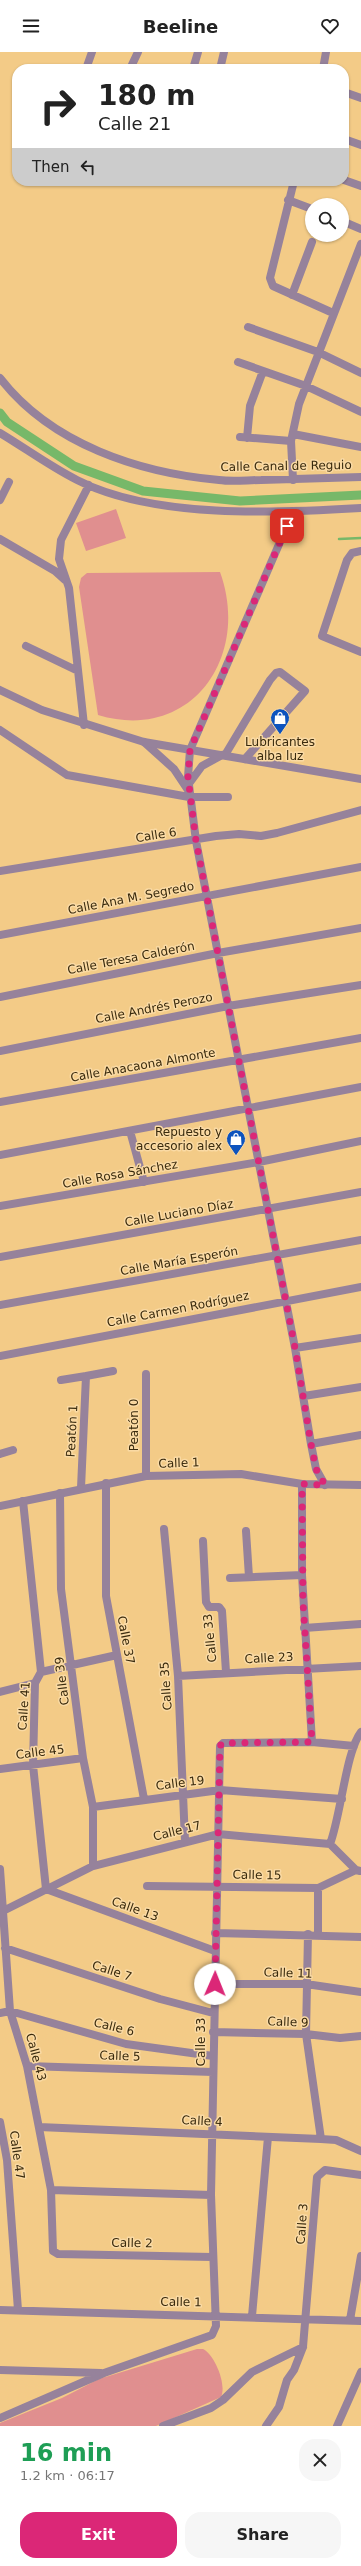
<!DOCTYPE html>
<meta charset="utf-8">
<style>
:root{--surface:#fff;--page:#f6f6f6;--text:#222;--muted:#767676;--accent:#db2777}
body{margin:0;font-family:"DejaVu Sans",sans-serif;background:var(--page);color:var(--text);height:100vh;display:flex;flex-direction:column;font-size:15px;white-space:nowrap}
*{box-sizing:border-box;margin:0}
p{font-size:13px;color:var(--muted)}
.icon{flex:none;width:22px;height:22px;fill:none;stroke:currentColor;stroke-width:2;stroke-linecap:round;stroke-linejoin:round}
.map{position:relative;height:2374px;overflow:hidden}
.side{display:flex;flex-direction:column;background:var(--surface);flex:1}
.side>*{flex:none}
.guide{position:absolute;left:12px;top:12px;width:337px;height:122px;border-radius:16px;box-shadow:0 1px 3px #0004;background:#fff;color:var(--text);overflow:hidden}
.tools{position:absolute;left:305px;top:146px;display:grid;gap:8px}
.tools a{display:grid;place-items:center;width:44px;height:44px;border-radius:50%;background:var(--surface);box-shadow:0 1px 3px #0004;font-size:20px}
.pin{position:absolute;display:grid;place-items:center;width:34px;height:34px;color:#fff;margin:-17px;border-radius:8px;box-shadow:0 2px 6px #0006}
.me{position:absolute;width:44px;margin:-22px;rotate:1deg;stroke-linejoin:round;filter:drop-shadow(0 0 3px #0008)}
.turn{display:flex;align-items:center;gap:14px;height:84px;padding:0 20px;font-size:18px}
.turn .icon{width:52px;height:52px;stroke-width:2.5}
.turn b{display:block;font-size:28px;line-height:34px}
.then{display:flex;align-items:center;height:38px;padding:0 20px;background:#0003;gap:8px;font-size:15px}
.round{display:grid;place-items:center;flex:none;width:42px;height:42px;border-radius:16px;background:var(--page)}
.headline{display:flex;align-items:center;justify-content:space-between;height:68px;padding:0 20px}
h1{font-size:24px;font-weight:700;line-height:30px;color:#1e9e55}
.primary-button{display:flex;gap:8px;margin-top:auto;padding:8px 20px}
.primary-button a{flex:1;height:46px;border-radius:16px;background:var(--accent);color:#fff;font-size:16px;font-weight:700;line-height:46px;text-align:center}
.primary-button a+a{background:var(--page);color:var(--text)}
header{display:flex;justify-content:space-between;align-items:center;height:52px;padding:0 20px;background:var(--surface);font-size:18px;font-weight:700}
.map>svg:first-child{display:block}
.green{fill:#e08f8f}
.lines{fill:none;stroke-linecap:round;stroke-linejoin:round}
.stream{stroke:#77b869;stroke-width:2.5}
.canal{stroke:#77b869;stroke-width:9}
.minor{stroke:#96829b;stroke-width:8}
.tertiary{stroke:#96829b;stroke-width:8}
.route{stroke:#db2777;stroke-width:7;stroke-dasharray:0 12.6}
.labels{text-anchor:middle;stroke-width:3;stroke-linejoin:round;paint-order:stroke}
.street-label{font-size:12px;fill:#392a0d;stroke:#fadaa4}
.poi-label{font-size:12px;fill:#392a0d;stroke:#fadaa4}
</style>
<header><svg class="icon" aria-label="menu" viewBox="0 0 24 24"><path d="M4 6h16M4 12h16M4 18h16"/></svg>Beeline<svg class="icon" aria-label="heart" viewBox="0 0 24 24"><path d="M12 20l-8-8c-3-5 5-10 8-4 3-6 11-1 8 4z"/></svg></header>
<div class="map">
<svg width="361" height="2374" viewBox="0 0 361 2374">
<rect width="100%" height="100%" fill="#f3cb87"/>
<path class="green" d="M116,457l10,29 -40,13 -10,-28z
M220,520c31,85 -29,171 -122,143l-19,-128 2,-9 6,-5z
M197,2297h6c12,6 24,36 18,48l-65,29h-156v-3l62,-25 37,-19z"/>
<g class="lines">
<path class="stream" d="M339,487l22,-1"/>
<path class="canal" d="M0,361l7,9 67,44 69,25 97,10 121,-6"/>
<path class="minor" d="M86,17l6,-17
M130,17l8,-17
M193,17l5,-17
M220,17l4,-17
M323,17l3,-17
M344,40l17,6
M344,87l17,6
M344,128l17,6
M294,129l-24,97 3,8 60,27
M288,148l24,9
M342,169l19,8
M292,243l20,-53
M248,275l70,25 43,21
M238,310l68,24 55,26
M0,326c51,66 139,95 219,102 14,2 28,0 42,0 33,-1 67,-2 100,-3
M0,381c25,15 51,34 77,47 76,39 200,33 284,28
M293,382l68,13
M240,385l51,4
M247,386l3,-32 13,-35
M293,428l-2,-39 8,-37 62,-160
M0,448l9,-18
M293,460l-103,238 -2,27 8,64 99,507 16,96 5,25 9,16
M0,487l55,32 10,9
M361,499l-9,2 -5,7 -25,76 39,16
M26,594l52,25
M84,673l-15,-137 -10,-29 2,-19 28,-55
M0,678l67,45 122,22h39
M144,690l30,27 14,21
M225,703l45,-75 6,-7 4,-1 25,19 -60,68
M188,733l14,-19 20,-11
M0,819l216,-35 23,-2 22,2 16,-3 84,-23
M0,883l361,-68
M0,945l218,-44 143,-25
M0,999l228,-45 133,-21
M0,1050l361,-64
M130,1079l14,51
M0,1103l361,-68
M0,1154l259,-44 102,-21
M0,1205l361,-65
M0,1253l361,-65
M295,1296l66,-10
M0,1304l361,-69
M146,1322v102
M61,1328l25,-4
M304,1344l57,-9
M311,1392l50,-9
M0,1402l13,-4
M106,1431v113l38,203
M302,1432v91l10,167
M81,1436l5,-112 27,-5
M60,1441l1,96 22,169 10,49v59
M23,1449l18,171 -6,11 -2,82 13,124 169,62
M164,1477l14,147 7,165
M246,1479l3,46
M203,1489l3,61 3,5h10l3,4 4,61
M230,1526l72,-3
M304,1576l57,-4
M41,1620l76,-17
M178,1624l183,-10
M0,1640l35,-9
M0,1717l83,-11
M93,1755l127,-17 122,9
M330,1792c11,-29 16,-93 31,-112
M0,1817l10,142 17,55 24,124 2,61 5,3 154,3
M147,1834l171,2 38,-18 4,1
M318,1836v47
M5,1858l88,-44 125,-32 112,10 26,26
M215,1881l146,4
M308,1882l-2,100 15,105
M5,1896l155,51 53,14
M215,1932h91l55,8
M0,1961l10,-2 116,33 87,12
M213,1980l93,2 34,4 21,-2
M27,2014l186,6
M0,2070l7,38 11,150
M39,2075l282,12 15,1 25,11
M51,2138l160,5
M0,2258l361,11
M252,2264l16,-179
M350,2268l11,-64
M0,2318l101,3
M0,2366l104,-45 108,-38 4,-9 -5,-131 9,-449 3,-3 89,-1 42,4
M163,2374l48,-18 12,-8 29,-28 51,-25
M266,2374l13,-19 8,-27 7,-10 9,-23 14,-170 8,-7 36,5
M337,2374l24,-54"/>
<path class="tertiary" d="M0,638l42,20 102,32 217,37
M0,1454l146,-30 95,-2 61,10 59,1"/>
</g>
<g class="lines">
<path class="route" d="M215,1932l5,-238 2,-3 90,-1 -9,-140 -1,-118 23,1 -9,-16 -5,-25 -16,-96 -99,-507 -8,-64 2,-27 97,-224"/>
</g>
<defs>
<symbol id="shop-pin" viewBox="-11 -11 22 30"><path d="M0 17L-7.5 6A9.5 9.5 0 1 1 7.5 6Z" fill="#0d53be" stroke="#fadaa4"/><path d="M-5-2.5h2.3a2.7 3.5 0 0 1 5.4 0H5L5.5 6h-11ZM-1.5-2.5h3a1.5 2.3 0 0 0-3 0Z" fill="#fff"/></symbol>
</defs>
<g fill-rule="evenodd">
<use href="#shop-pin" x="269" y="655" width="22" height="30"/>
<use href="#shop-pin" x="225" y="1076" width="22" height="30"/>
</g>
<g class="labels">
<g class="street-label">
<text transform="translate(286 414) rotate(-1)" y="4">Calle Canal de Reguio</text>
<text transform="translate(156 783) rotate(-9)" y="4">Calle 6</text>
<text transform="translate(131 846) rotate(-11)" y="4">Calle Ana M. Segredo</text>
<text transform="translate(131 906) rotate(-11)" y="4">Calle Teresa Calderón</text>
<text transform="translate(154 956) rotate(-11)" y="4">Calle Andrés Perozo</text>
<text transform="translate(143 1013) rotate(-10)" y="4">Calle Anacaona Almonte</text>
<text transform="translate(120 1122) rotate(-10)" y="4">Calle Rosa Sánchez</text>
<text transform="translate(179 1161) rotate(-10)" y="4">Calle Luciano Díaz</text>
<text transform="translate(179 1209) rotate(-10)" y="4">Calle María Esperón</text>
<text transform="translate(178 1257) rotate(-11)" y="4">Calle Carmen Rodríguez</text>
<text transform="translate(134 1373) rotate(-90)" y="4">Peatón 0</text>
<text transform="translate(72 1379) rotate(-87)" y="4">Peatón 1</text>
<text transform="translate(179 1411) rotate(-2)" y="4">Calle 1</text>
<text transform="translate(210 1586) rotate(-96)" y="4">Calle 33</text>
<text transform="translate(126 1588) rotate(79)" y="4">Calle 37</text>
<text transform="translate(269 1606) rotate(-3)" y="4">Calle 23</text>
<text transform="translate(62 1629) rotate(-97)" y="4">Calle 39</text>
<text transform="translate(166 1634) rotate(-94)" y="4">Calle 35</text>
<text transform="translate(24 1654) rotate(-86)" y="4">Calle 41</text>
<text transform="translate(40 1700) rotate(-7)" y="4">Calle 45</text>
<text transform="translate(180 1731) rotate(-7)" y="4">Calle 19</text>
<text transform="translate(177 1779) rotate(-14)" y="4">Calle 17</text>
<text transform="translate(257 1823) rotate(1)" y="4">Calle 15</text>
<text transform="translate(135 1857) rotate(20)" y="4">Calle 13</text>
<text transform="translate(112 1919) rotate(18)" y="4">Calle 7</text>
<text transform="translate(288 1921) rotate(2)" y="4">Calle 11</text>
<text transform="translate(288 1970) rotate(2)" y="4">Calle 9</text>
<text transform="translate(114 1975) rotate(14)" y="4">Calle 6</text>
<text transform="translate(201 1990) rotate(-90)" y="4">Calle 33</text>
<text transform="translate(120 2004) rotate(2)" y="4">Calle 5</text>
<text transform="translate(36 2005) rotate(75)" y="4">Calle 43</text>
<text transform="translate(202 2069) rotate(3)" y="4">Calle 4</text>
<text transform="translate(17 2103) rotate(82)" y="4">Calle 47</text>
<text transform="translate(302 2172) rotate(-86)" y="4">Calle 3</text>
<text transform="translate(132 2191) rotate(1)" y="4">Calle 2</text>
<text transform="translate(181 2250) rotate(1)" y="4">Calle 1</text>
</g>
<g class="poi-label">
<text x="280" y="694">Lubricantes<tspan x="280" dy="14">alba luz</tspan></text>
<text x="222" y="1084" text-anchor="end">Repuesto y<tspan x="222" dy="14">accesorio alex</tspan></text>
</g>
</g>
</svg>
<div class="tools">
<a><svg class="icon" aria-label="search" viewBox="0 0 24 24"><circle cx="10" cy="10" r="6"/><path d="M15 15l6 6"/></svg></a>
</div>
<div class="pin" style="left:287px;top:474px;background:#d93025"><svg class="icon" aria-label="arrive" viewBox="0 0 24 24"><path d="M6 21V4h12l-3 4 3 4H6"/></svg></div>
<svg class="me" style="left:215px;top:1932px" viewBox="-20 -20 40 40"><circle r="19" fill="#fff"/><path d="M0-13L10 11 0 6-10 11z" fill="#db2777"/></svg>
<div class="guide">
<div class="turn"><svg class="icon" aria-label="right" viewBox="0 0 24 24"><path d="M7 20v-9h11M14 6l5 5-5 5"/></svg><div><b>180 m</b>Calle 21</div></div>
<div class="then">Then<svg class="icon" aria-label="left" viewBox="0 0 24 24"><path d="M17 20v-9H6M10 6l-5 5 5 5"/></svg></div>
</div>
</div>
<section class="side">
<div class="headline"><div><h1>16 min</h1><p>1.2 km · 06:17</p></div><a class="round"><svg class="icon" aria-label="close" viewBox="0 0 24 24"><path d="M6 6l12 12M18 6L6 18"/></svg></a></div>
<div class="primary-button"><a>Exit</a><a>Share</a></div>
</section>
